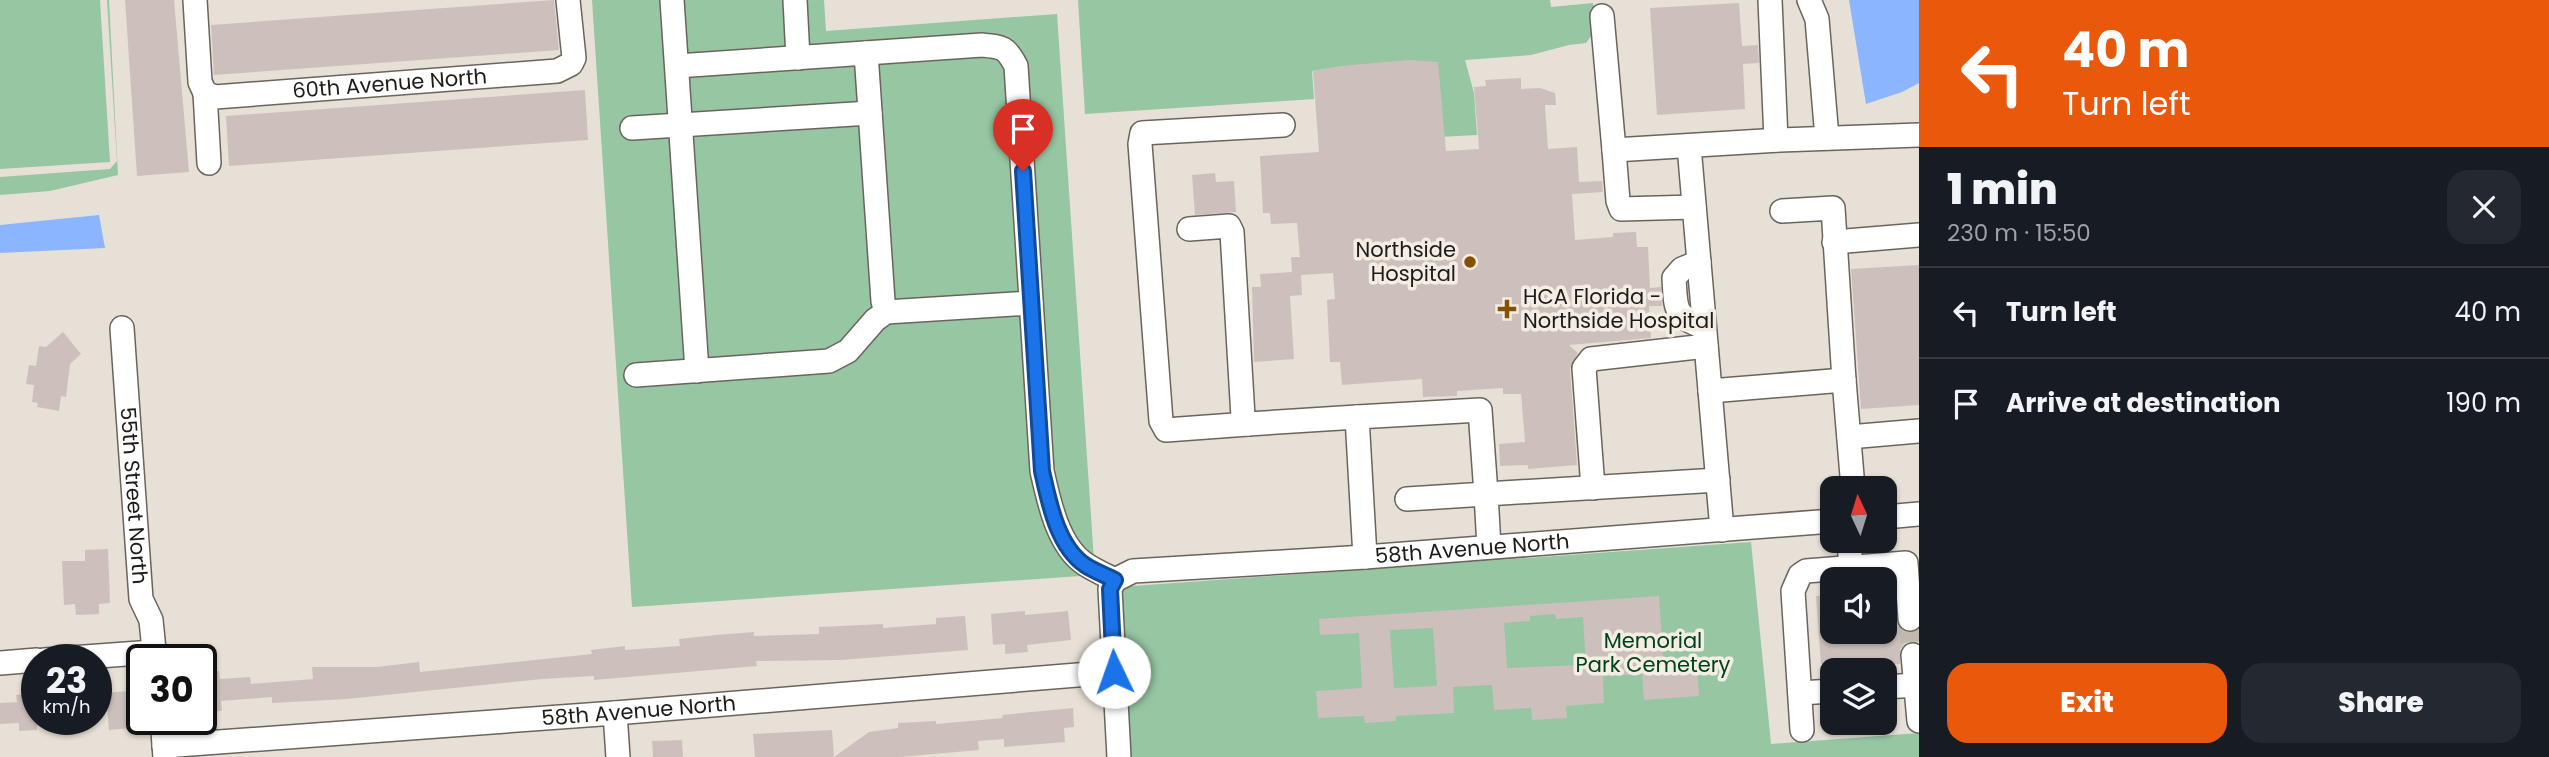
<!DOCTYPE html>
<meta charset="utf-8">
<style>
:root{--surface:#171b24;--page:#242831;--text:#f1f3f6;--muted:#9ea1a6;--line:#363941;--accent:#ea580c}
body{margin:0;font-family:Poppins,sans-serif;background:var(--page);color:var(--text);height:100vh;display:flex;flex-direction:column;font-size:26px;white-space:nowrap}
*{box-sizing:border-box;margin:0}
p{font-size:23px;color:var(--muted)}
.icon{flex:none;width:38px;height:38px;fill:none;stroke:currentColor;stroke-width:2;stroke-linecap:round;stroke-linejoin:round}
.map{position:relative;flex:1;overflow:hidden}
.details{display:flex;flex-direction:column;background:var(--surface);width:630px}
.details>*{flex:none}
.guide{background:#ea580c;color:#fff;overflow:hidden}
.needle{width:46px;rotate:356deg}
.tools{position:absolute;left:1820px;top:476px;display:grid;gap:14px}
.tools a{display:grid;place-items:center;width:77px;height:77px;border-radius:14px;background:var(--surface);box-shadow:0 2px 5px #0004;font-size:35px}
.speed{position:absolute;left:21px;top:644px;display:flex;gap:14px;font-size:35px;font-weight:700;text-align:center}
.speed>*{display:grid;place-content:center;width:91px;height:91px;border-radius:50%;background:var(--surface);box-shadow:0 2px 5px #0004;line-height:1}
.speed small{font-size:18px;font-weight:400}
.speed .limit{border:4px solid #111;border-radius:10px;background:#fff;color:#111}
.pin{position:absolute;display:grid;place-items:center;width:60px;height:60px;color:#fff;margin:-72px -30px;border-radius:50% 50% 50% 0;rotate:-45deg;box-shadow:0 0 7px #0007}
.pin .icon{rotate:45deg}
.me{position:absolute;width:77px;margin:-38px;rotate:357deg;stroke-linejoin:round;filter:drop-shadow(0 0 5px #0008)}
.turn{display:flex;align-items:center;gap:24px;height:147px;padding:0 28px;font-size:32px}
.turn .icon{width:91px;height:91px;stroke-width:2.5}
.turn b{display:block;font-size:49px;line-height:60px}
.round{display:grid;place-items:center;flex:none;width:74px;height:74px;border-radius:21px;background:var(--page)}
.overview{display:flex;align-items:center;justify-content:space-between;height:119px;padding:0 28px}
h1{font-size:42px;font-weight:800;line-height:52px}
.cta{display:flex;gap:14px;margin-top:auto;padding:14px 28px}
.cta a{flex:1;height:80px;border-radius:21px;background:var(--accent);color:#fff;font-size:28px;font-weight:800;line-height:80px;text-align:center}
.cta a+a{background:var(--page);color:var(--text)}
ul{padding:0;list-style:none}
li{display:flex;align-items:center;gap:21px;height:91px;padding:0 28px;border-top:2px solid var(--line)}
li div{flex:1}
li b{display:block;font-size:26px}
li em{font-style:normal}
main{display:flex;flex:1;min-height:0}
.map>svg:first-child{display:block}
.green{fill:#96c6a2}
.water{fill:#8bb5ff}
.building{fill:#cdc0bc;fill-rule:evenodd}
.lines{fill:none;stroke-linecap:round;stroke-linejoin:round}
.minor-tunnel{stroke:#bfb9b0;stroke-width:23;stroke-dasharray:23 11;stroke-linecap:butt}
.minor-casing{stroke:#6b645c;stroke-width:26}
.minor{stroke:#fff;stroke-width:23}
.route-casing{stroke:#114b97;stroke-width:18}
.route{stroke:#1a73e8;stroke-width:12}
.poi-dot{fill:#885002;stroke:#f4ede3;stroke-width:2.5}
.labels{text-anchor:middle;stroke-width:7;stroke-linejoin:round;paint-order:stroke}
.street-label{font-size:21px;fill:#1e1b18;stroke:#f4ede3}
.poi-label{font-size:21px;fill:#1e1b18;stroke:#f4ede3;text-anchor:end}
.park-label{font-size:21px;fill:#00411d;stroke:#f4ede3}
</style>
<main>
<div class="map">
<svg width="1919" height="757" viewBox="0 0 1919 757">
<rect width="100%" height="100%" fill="#e7e0d6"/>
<path class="green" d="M0,0h100l10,162 -110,7z
M107,0h2l9,175 -68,16 -50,4v-18l110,-8 7,-8z
M592,0h232l2,31 231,-17 38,561 -463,32z
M1078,0h472l1,7 42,-4c2,16 4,28 -7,40l-17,2 -38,10 -66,5 9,33 3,42 -38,2 -100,-70 -27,4 2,28 -229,15z
M1751,542l20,202 148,-11v24h-789l-11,-170z"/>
<path class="water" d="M1849,0h70v83l-17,9 -36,12z
M99,215l6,33 -105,5v-28z"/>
<path class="building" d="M125,0h49l15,172 -52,4z
M554,0l5,50 -345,25 -3,-50z
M1739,3l3,43 16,-1 1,18 -16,1 2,45 -88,6 -7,-107z
M1409,60l29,2 8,89 33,-2 -5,-62 12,-1 -1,-6 36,-2v11l19,-1 15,5 1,12h-11l3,44 29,-2 2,35 23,-1 1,11 -31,2 3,46 38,-3v-4l23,-1 1,15h11l2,41 11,-1 1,19h-13l2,32 -82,7 9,8 -8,16 7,96 -49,4v-4l-28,1 -1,-22 26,-2 -4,-48h-18v-6l-46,3v5l-34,1 -1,-18 -80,6 -2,-23h-10l-3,-62 8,-1 -2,-26 -32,2 1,20 -12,1 4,63 -40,3 -2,-75h9l-1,-13 32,-2 -1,-15h9l-3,-34 -26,1 -1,-11h-7l-3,-57 59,-4 -6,-81 28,-5z
M585,90l3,50 -359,26 -3,-50z
M1215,173l1,9 18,-1 2,31 -41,3 -3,-40z
M1919,265v140l-58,4 -10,-140z
M63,332l18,22 -11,10 -4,33 -5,-1 -2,15 -22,-4 1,-4 -6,-1 2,-17 -8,-1 3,-19 7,1 3,-20 7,1z
M108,549l2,54 -11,1v10l-23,1 -1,-11 -11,1 -2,-44h23v-11z
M1893,578l5,48 5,5 7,2 9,-4v13l-8,-1 -7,3 -4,6v14l-23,1v5h-46v-7l-10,1 -5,-68 16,-1v37h53v-53z
M1659,596l5,74 33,-1 2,27 -55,4 -2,-26 -39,2 1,27 -38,3 1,12 -35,2 -1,-12 -37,2 -2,-25 -39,2 1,26 -58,3v5l-31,2 -1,-7 -46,2 -2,-27 46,-3 -3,-55 -39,2 -1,-16zM1555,614l1,5 27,-2 3,48 -79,3 -3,-45 26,-2v-5zM1433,628l4,58 -43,2 -4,-58z
M1025,611v4l43,-4 3,29 -44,5 1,7 -23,2v-10l-12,1 -2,-31z
M965,616l3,34 -127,10 -85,1 1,5 -163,14v-4l-52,3 -195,20 -75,4v-6l-51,4 1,10 -21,1v-40l18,-1 1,8 30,-2 1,7 62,-5 -1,-12h65l42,-5 1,10 172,-18 -1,-4 34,-4v4l55,-4 -1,-7 37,-4 38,-3v4l65,-2v-7l64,-3v4l53,-4v-6z
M128,691l3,37 -22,2 -3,-37z
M37,693v37l-18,1v-8l-19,1v-21l17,-1 -1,-7z
M1073,708l1,19 -10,1 1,14 -61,5v-8l-26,2 1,9 -79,7h-145l-2,-23 79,-4 2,27 35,-25 29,-4v-5l38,-2v3l67,-6 -1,-3z
M682,740l1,17h-30l-1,-16z"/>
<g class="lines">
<path class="minor-tunnel" d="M1910,619l3,36"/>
<defs>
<g id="minor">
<path d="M195,0l5,82 5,11 4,70"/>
<path d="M672,0l25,371"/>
<path d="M795,0l3,58"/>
<path d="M1770,0l6,140"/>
<path d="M1809,0l8,19 10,119"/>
<path d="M1602,16l12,134 166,-10 139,-5"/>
<path d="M866,53l17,248 3,11"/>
<path d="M677,66l305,-21c21,2 24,2 34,21l26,405c7,31 16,75 43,93 9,6 20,11 30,16"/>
<path id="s1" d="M205,93l10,4 342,-26 14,-7 3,-6 -6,-58"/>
<path d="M632,128l238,-15"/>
<path d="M1689,146l33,384"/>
<path d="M1614,150l4,51 3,8 73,-2"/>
<path d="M1782,211l51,-3 11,172"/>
<path d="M1189,229l40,-3 3,6 11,185 5,7 109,-7"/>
<path d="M1834,242l85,-7"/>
<path d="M1699,262l-17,7 -8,9c2,31 -1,38 30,49"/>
<path id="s2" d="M122,328l19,271 10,21 4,40"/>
<path d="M636,375l193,-14 19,-10 27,-31 11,-8 145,-9"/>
<path d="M1710,391l134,-11 9,108"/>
<path d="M1248,424l-82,6 -5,-9 -21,-277 2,-11 141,-8"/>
<path d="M1849,437l70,-6"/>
<path d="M1593,488l-9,-120 7,-9 115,-13"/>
<path d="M1885,517l34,-3"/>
<path d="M1849,541l2,27"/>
<path d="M1489,547l-3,-53 232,-14"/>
<path d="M1365,557l-8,-140 123,-7 6,84 -79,5"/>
<path id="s3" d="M1115,580l18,-9 232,-14 467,-36"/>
<path d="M1115,580l-5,9 9,168"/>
<path d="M1913,655l6,66"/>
<path d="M44,660l109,-8"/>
<path d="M0,663l37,-3"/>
<path d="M1885,687l31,-2"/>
<path d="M1800,693l32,-2"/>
<path d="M615,713l3,44"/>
<path d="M162,719l3,38"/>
<path d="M1802,730l-9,-139 7,-16 6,-4 100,-8 4,56"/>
<path id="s4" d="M164,746l451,-33 499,-41"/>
</g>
</defs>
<use href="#minor" class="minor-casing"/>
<use href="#minor" class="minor"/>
</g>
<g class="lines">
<defs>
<path id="route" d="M1023,171l19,300c7,31 15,75 43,94 9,6 20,10 30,15l-5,9 4,83"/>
</defs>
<use href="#route" class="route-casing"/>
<use href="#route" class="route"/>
</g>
<g class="poi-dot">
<circle cx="1470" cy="262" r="7"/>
<path d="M1503.5 298.5h7v7h7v7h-7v7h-7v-7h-7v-7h7z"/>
</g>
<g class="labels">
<g class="street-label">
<text dy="7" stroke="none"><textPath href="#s1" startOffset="186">60th Avenue North</textPath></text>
<text dy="7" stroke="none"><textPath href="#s2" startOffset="168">55th Street North</textPath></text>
<text dy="7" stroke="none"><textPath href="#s3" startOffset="360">58th Avenue North</textPath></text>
<text dy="7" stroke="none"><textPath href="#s4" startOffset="476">58th Avenue North</textPath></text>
</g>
<g class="poi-label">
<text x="1456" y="257">Northside<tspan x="1456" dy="24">Hospital</tspan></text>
<text x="1523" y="304" text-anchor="start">HCA Florida -<tspan x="1523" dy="24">Northside Hospital</tspan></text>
</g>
<g class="park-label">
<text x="1653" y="648">Memorial<tspan x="1653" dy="24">Park Cemetery</tspan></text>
</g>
</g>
</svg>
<div class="tools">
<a><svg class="needle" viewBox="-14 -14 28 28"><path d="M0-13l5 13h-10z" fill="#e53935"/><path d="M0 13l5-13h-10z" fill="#9ea1a6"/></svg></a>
<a><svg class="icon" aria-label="sound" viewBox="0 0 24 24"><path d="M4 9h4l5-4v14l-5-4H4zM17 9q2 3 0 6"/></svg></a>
<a><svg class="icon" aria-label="layers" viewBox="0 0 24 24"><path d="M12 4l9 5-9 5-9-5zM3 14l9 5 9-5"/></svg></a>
</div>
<div class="speed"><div>23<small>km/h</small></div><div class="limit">30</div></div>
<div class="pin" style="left:1023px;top:171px;background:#d93025"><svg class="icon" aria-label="arrive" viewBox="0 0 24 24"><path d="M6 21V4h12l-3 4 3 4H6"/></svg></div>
<svg class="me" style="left:1114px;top:672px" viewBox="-20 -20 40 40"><circle r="19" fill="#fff"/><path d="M0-13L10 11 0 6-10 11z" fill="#1a73e8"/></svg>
</div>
<section class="details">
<div class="guide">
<div class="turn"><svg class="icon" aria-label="left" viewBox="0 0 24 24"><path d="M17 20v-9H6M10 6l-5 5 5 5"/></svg><div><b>40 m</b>Turn left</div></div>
</div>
<div class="overview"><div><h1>1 min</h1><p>230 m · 15:50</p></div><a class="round"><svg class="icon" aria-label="close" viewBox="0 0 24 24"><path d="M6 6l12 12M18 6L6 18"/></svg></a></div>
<ul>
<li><svg class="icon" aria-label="left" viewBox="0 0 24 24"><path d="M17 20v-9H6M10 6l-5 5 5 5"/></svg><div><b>Turn left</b></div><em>40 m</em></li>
<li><svg class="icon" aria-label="arrive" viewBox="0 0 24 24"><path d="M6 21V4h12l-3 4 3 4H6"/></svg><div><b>Arrive at destination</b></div><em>190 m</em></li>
</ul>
<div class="cta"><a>Exit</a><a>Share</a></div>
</section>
</main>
